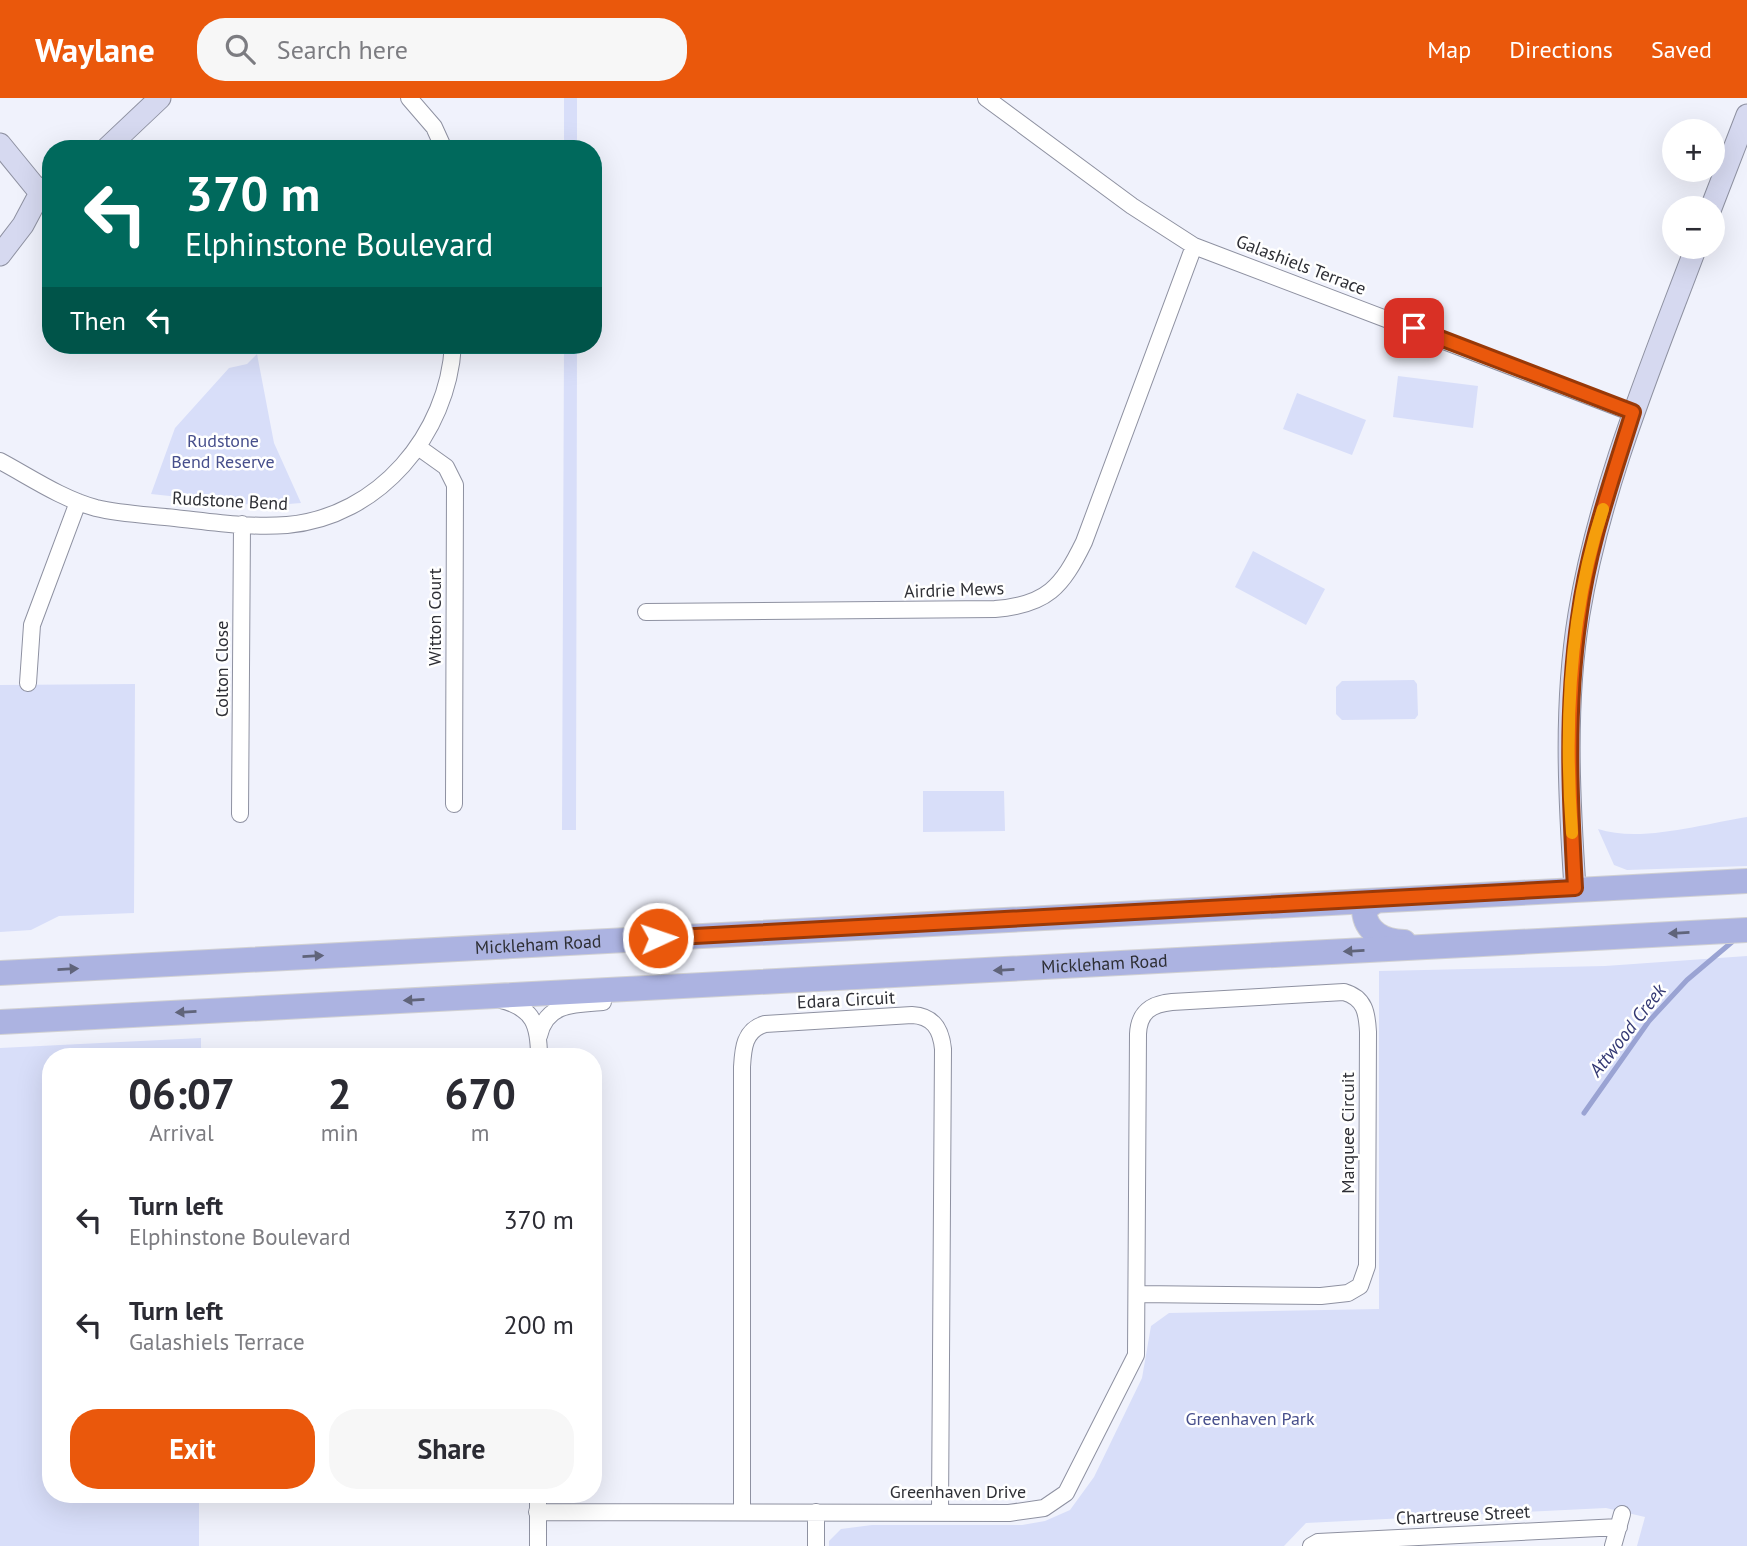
<!DOCTYPE html>
<meta charset="utf-8">
<style>
:root{--surface:#fff;--page:#f7f7f7;--text:#2b2b33;--muted:#7c7c81;--accent:#ea580c}
body{margin:0;font-family:"PT Sans",sans-serif;background:var(--page);color:var(--text);height:100vh;display:flex;flex-direction:column;font-size:26px;white-space:nowrap}
*{box-sizing:border-box;margin:0}
p{font-size:23px;color:var(--muted)}
.icon{flex:none;width:38px;height:38px;fill:none;stroke:currentColor;stroke-width:2;stroke-linecap:round;stroke-linejoin:round}
.map{position:relative;flex:1;overflow:hidden}
.drawer{position:absolute;left:42px;top:950px;width:560px;height:455px;display:flex;flex-direction:column;background:var(--surface);border-radius:28px;box-shadow:0 7px 28px #0002}
.drawer>*{flex:none}
.guide{position:absolute;left:42px;top:42px;width:560px;height:214px;border-radius:28px;box-shadow:0 7px 28px #0002;background:#00695c;color:#fff;overflow:hidden}
.buttons{position:absolute;left:1662px;top:21px;display:grid;gap:14px}
.buttons a{display:grid;place-items:center;width:63px;height:63px;border-radius:50%;background:var(--surface);box-shadow:0 7px 28px #0002;font-size:35px}
.pin{position:absolute;display:grid;place-items:center;width:60px;height:60px;color:#fff;margin:-30px;border-radius:14px;box-shadow:0 4px 10px #0006}
.me{position:absolute;width:77px;margin:-38px;rotate:87deg;stroke-linejoin:round;filter:drop-shadow(0 0 5px #0008)}
.turn{display:flex;align-items:center;gap:24px;height:147px;padding:0 28px;font-size:32px}
.turn .icon{width:91px;height:91px;stroke-width:2.5}
.turn b{display:block;font-size:49px;line-height:60px}
.then{display:flex;align-items:center;height:66px;padding:0 28px;background:#0003;gap:14px;font-size:26px}
.eta{display:flex;justify-content:space-evenly;align-items:center;height:119px;text-align:center}
.eta b{font-size:42px;font-weight:700;line-height:49px}
.action{display:flex;gap:14px;margin-top:auto;padding:14px 28px}
.action a{flex:1;height:80px;border-radius:28px;background:var(--accent);color:#fff;font-size:28px;font-weight:700;line-height:80px;text-align:center}
.action a+a{background:var(--page);color:var(--text)}
ul{padding:0;list-style:none}
li{display:flex;align-items:center;gap:21px;height:105px;padding:0 28px}
li div{flex:1}
li b{display:block;font-size:26px}
li em{font-style:normal}
header{display:flex;align-items:center;gap:42px;box-sizing:border-box;height:98px;padding:0 35px;background:var(--accent);color:#fff}
header strong{font-size:33px}
nav{display:flex;gap:38px;margin-inline-start:auto;font-size:24px}
.search{width:490px;height:63px;background:var(--page);display:flex;align-items:center;gap:18px;box-sizing:border-box;padding:0 24px;border-radius:28px;color:var(--muted);font-size:26px}
.map>svg:first-child{display:block}
.green{fill:#d8def9}
.lines{fill:none;stroke-linecap:round;stroke-linejoin:round}
.stream{stroke:#9aa3d3;stroke-width:5}
.street-casing{stroke:#8e91a1;stroke-width:18}
.secondary-casing{stroke:#8e91a1;stroke-width:23}
.primary-casing{stroke:#d1d1d3;stroke-width:26}
.street{stroke:#fff;stroke-width:16}
.secondary{stroke:#d6d9f0;stroke-width:21}
.primary{stroke:#acb3e1;stroke-width:24}
.oneway{fill:#60647a}
.route-casing{stroke:#983908;stroke-width:18}
.route{stroke:#ea580c;stroke-width:12}
.slow{stroke:#f59e0b;stroke-width:12}
.labels{text-anchor:middle;stroke-width:5;stroke-linejoin:round;paint-order:stroke}
.street-label{font-size:18px;fill:#2e2f35;stroke:#fff}
.park-label{font-size:18px;fill:#474f8c;stroke:#fff}
.water-label{font-size:19px;font-style:italic;fill:#333873;stroke:#fff}
</style>
<header>
<strong>Waylane</strong>
<div class="search"><svg class="icon" aria-label="search" viewBox="0 0 24 24"><circle cx="10" cy="10" r="6"/><path d="M15 15l6 6"/></svg>Search here</div>
<nav><a>Map</a><a>Directions</a><a>Saved</a></nav>
</header>
<div class="map">
<svg width="1747" height="1448" viewBox="0 0 1747 1448">
<rect width="100%" height="100%" fill="#f0f2fc"/>
<path class="green" d="M564,0h13v51h-13z
M564,247h13l-1,485h-14z
M257,256l17,89 27,60 -37,3 -113,-12 24,-66 54,-60 18,-4z
M1398,278l80,10 -5,42 -80,-11z
M1297,295l69,27 -14,35 -69,-26z
M1253,453l72,38 -19,36 -71,-38z
M1414,582l3,4 1,31 -3,4 -73,1 -6,-6v-27l6,-6z
M135,586l-1,229 -75,3 -28,14 -31,2v-247z
M923,693h81l1,40 -82,1z
M1747,719v49l-120,4 -13,-5 -16,-36c42,14 105,-5 149,-12z
M1747,858v590h-110l8,-29 -39,-9 -300,15 -22,23h-455v-5l12,-12 31,-4h150l23,-4 25,-11 24,-33 48,-99 9,-52 18,-13 210,-4v-338l226,-5z
M201,940v19h-150v437l148,1v51h-199v-498z"/>
<g class="lines">
<path class="stream" d="M1584,1015l65,-92 38,-41 45,-38"/>
<defs>
<path id="street" d="M409,0l25,29 10,22
M986,0l146,108 62,40 439,167
M418,349l28,20 9,18 -1,319
M0,363c30,16 62,38 96,47 25,6 53,7 79,10 37,4 75,10 112,7 92,-8 161,-91 166,-180
M646,514l349,-3c52,-4 67,-22 89,-67l110,-296
M28,585l4,-58 46,-123
M240,716l2,-290
M501,902c33,8 38,26 38,57
M539,938c7,-33 35,-32 64,-34
M538,1396v52
M537,1414l472,1 35,-5 22,-15 70,-138 2,-321c1,-22 13,-30 34,-32l172,-10c21,6 23,21 24,40l-1,234 -7,20 -12,7 -27,3 -184,-2
M742,1414v-445c1,-18 2,-37 23,-43l147,-9c21,1 29,14 31,34l-3,463
M816,1414v34
M1311,1448l7,-4 301,-15
M1613,1448l9,-32"/>
<path id="secondary" d="M0,46l40,49 11,4
M106,51l54,-51
M1711,110l36,-93
M0,157l23,-30 17,-32 11,-9
M1575,790c-6,-91 -11,-183 4,-274 21,-127 72,-247 117,-367"/>
<g id="primary">
<path d="M1375,803l-11,9c1,22 20,31 40,32"/>
<path id="s1" d="M0,875l1747,-92"/>
<path id="s2" d="M0,924l1747,-92"/>
</g>
</defs>
<use href="#street" class="street-casing"/>
<use href="#secondary" class="secondary-casing"/>
<use href="#primary" class="primary-casing"/>
<use href="#street" class="street"/>
<use href="#secondary" class="secondary"/>
<use href="#primary" class="primary"/>
</g>
<defs><path id="oneway-solid" d="M-6-.8H1V-3.2L6.5 0L1 3.2V.8H-6Z" transform="scale(1.75)"/></defs>
<g class="oneway">
<use href="#oneway-solid" transform="translate(1679 835) rotate(177)"/>
<use href="#oneway-solid" transform="translate(1354 853) rotate(177)"/>
<use href="#oneway-solid" transform="translate(313 858) rotate(-3)"/>
<use href="#oneway-solid" transform="translate(68 871) rotate(-3)"/>
<use href="#oneway-solid" transform="translate(1004 872) rotate(177)"/>
<use href="#oneway-solid" transform="translate(414 902) rotate(177)"/>
<use href="#oneway-solid" transform="translate(186 914) rotate(177)"/>
</g>
<g class="lines">
<defs>
<path id="route" d="M658,840l917,-50c-5,-91 -9,-179 4,-270 9,-71 33,-138 54,-206l-219,-84"/>
</defs>
<use href="#route" class="route-casing"/>
<use href="#route" class="route"/>
<path class="slow" d="M1572,735c-8,-107 -3,-221 31,-324"/>
</g>
<g class="labels">
<g class="street-label">
<text transform="translate(1301 167) rotate(21)" y="6">Galashiels Terrace</text>
<text transform="translate(230 403) rotate(3)" y="6">Rudstone Bend</text>
<text transform="translate(954 492) rotate(-2)" y="6">Airdrie Mews</text>
<text transform="translate(435 519) rotate(-90)" y="6">Witton Court</text>
<text transform="translate(222 571) rotate(-90)" y="6">Colton Close</text>
<text dy="6" stroke="none"><textPath href="#s1" startOffset="539">Mickleham Road</textPath></text>
<text dy="6" stroke="none"><textPath href="#s2" startOffset="1106">Mickleham Road</textPath></text>
<text transform="translate(846 902) rotate(-3)" y="6">Edara Circuit</text>
<text transform="translate(1348 1035) rotate(-90)" y="6">Marquee Circuit</text>
<text x="958" y="1400">Greenhaven Drive</text>
<text transform="translate(1463 1417) rotate(-3)" y="6">Chartreuse Street</text>
</g>
<g class="park-label">
<text x="223" y="349">Rudstone<tspan x="223" dy="21">Bend Reserve</tspan></text>
<text x="1250" y="1327">Greenhaven Park</text>
</g>
<g class="water-label">
<text transform="translate(1627 932) rotate(-52)" y="7">Attwood Creek</text>
</g>
</g>
</svg>
<div class="buttons">
<a>+</a>
<a>−</a>
</div>
<div class="pin" style="left:1414px;top:230px;background:#d93025"><svg class="icon" aria-label="arrive" viewBox="0 0 24 24"><path d="M6 21V4h12l-3 4 3 4H6"/></svg></div>
<svg class="me" style="left:658px;top:840px" viewBox="-20 -20 40 40"><circle r="17" fill="#ea580c" stroke="#fff" stroke-width="3"/><path d="M0-11L8 9 0 5-8 9z" fill="#fff"/></svg>
<div class="guide">
<div class="turn"><svg class="icon" aria-label="left" viewBox="0 0 24 24"><path d="M17 20v-9H6M10 6l-5 5 5 5"/></svg><div><b>370 m</b>Elphinstone Boulevard</div></div>
<div class="then">Then<svg class="icon" aria-label="left" viewBox="0 0 24 24"><path d="M17 20v-9H6M10 6l-5 5 5 5"/></svg></div>
</div>
<section class="drawer">
<div class="eta">
<div><b>06:07</b><p>Arrival</p></div>
<div><b>2</b><p>min</p></div>
<div><b>670</b><p>m</p></div>
</div>
<ul>
<li><svg class="icon" aria-label="left" viewBox="0 0 24 24"><path d="M17 20v-9H6M10 6l-5 5 5 5"/></svg><div><b>Turn left</b><p>Elphinstone Boulevard</p></div><em>370 m</em></li>
<li><svg class="icon" aria-label="left" viewBox="0 0 24 24"><path d="M17 20v-9H6M10 6l-5 5 5 5"/></svg><div><b>Turn left</b><p>Galashiels Terrace</p></div><em>200 m</em></li>
</ul>
<div class="action"><a>Exit</a><a>Share</a></div>
</section>
</div>
